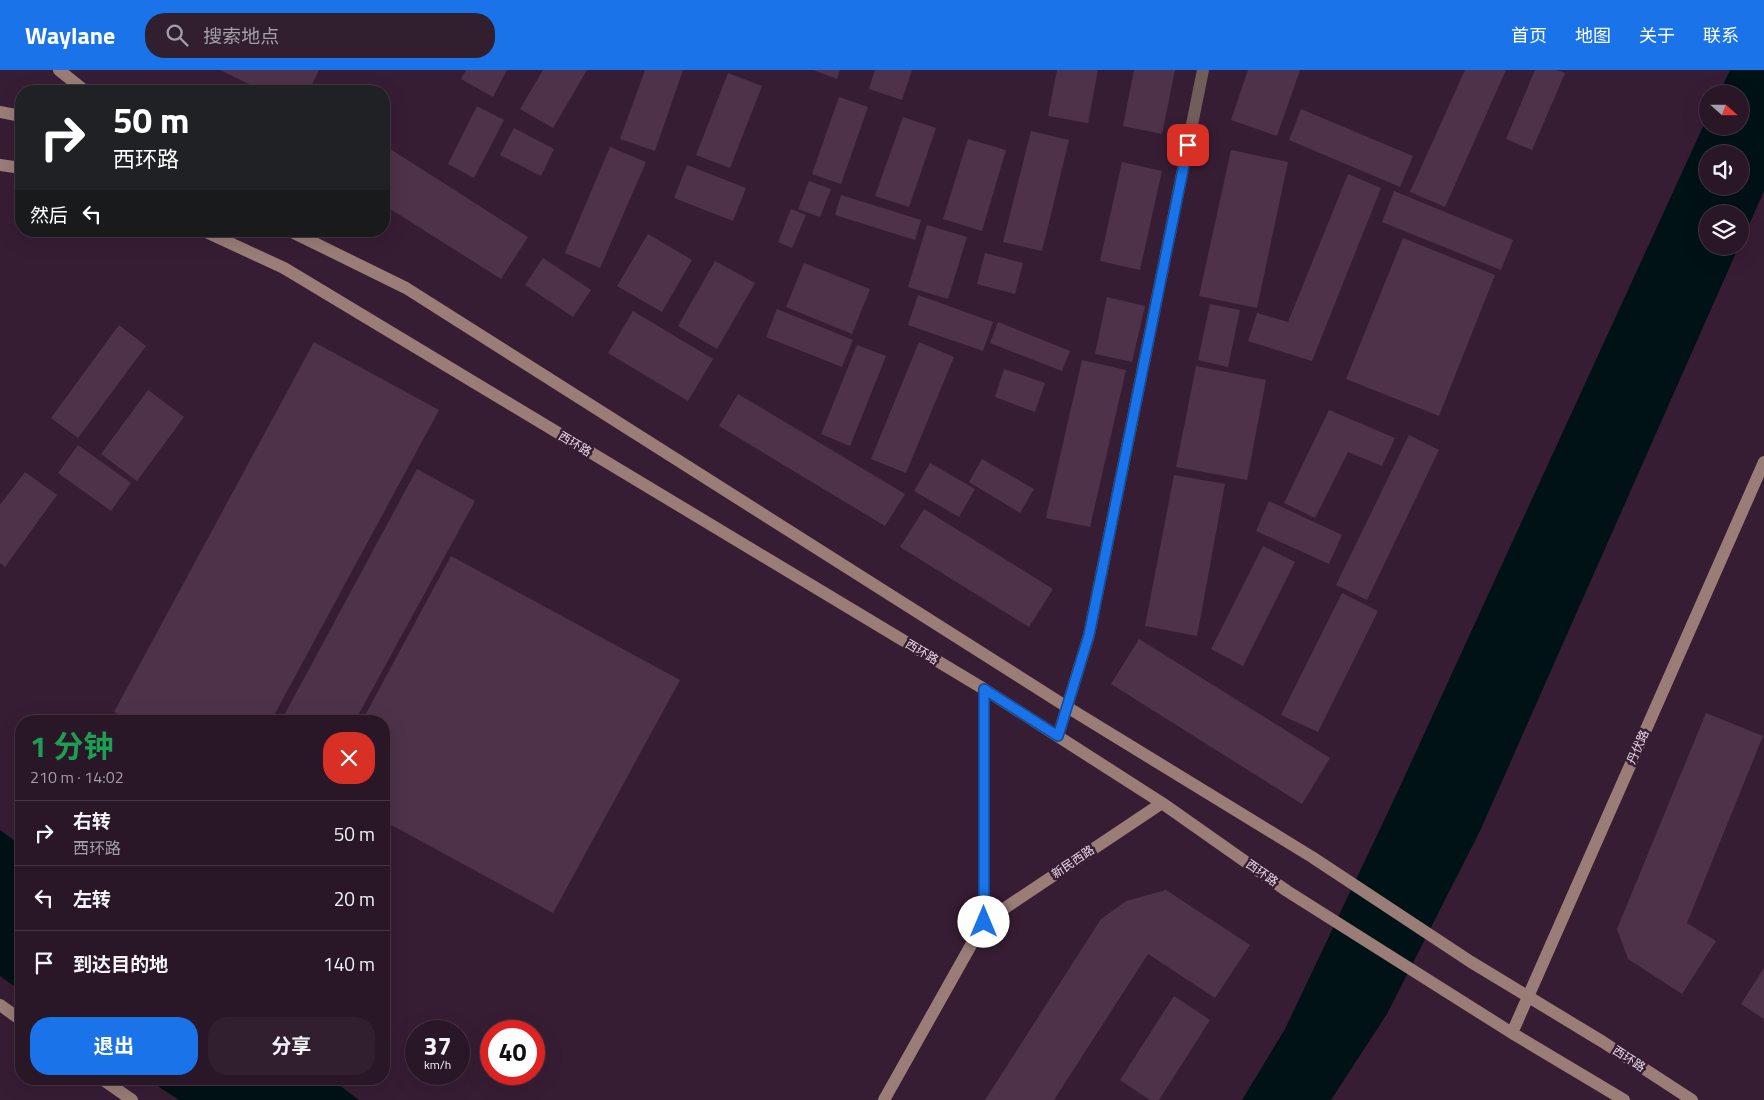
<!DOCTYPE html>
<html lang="zh">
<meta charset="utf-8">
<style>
:root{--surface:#291627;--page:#311f2f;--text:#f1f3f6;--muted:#a59fa7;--line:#453544;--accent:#1a73e8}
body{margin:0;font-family:"Titillium Web","Noto Sans SC",sans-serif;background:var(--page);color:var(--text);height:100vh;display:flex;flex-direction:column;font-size:19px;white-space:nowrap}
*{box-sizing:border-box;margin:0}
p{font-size:16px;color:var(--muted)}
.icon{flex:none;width:28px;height:28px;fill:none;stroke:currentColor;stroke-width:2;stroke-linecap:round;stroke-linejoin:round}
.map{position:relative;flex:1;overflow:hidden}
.sheet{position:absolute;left:15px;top:645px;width:375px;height:370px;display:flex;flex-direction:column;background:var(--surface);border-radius:20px;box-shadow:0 5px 20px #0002,0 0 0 1px var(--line)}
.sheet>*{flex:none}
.hud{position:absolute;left:15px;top:15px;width:375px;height:152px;border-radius:20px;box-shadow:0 5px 20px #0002,0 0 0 1px var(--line);background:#202124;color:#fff;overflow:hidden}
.needle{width:32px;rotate:111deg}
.buttons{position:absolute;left:1699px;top:15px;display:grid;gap:10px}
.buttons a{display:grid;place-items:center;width:50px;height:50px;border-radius:50%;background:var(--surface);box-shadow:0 5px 20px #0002,0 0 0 1px var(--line);font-size:25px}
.speed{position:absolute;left:405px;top:950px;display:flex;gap:10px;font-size:25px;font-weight:700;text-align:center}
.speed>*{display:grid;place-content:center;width:65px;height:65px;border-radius:50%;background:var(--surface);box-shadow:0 5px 20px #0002,0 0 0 1px var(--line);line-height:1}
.speed small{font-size:12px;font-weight:400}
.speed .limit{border:8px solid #d22;background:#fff;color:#111}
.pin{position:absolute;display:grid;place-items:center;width:42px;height:42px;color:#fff;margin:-21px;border-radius:10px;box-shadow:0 2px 8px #0006}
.me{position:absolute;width:55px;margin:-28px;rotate:0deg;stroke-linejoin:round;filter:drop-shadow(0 0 4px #0008)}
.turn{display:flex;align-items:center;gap:18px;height:105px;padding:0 15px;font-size:22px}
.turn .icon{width:65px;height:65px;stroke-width:2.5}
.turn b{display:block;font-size:35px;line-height:42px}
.then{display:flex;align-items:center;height:48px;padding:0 15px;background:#0003;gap:10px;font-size:19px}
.round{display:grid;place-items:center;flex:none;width:52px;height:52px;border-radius:20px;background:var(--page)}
.headline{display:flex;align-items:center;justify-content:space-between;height:85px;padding:0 15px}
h1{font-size:30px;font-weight:700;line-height:38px;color:#1e9e55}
.primary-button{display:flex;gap:10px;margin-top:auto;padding:10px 15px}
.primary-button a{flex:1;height:58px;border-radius:20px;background:var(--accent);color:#fff;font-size:20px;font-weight:700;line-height:58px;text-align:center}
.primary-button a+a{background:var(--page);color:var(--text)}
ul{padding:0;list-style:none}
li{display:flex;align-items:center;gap:15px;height:65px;padding:0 15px;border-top:1px solid var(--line)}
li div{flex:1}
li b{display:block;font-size:19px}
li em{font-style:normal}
header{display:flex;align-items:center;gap:30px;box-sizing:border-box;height:70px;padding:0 25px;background:var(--accent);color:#fff}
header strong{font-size:24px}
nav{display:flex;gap:28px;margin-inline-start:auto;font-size:18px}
.search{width:350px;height:45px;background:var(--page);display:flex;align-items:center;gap:12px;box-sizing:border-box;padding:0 18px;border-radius:20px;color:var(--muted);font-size:19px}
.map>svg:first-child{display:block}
.water{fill:#011216;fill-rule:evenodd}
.building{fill:#4e3249}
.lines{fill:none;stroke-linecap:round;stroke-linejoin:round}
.street{stroke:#715e5b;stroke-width:12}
.secondary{stroke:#9a7d77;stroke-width:12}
.route-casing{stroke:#114b97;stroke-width:12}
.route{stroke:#1a73e8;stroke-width:9}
.labels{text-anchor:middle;stroke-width:5;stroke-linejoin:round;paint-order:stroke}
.street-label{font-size:12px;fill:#ebd9e8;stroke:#371d34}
</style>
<header>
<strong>Waylane</strong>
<div class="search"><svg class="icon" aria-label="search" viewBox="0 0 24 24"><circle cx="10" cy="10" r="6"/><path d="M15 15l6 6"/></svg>搜索地点</div>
<nav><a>首页</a><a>地图</a><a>关于</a><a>联系</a></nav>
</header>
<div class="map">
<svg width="1764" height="1030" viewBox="0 0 1764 1030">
<rect width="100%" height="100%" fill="#371d34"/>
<path class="water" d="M1730,0h34v121l-24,54v-31h-32v32h31l-259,585 -93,183 -56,86h-89l43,-71 112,-236 310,-675 1,8h32v-32h-21zM1708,84h32v32h-32z
M0,760l21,15v146l-21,-15z
M147,1009h184l28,21h-180z"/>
<path class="building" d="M220,0h99l-10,21h-45z
M466,0h41l-14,27 -32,-18z
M543,0h44l-34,58 -33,-19z
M645,0h38l-28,81 -35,-12z
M813,0h27l-3,9z
M875,0h37l-10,30 -33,-11z
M1057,0h41l-10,53 -40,-7z
M1134,0h41l-13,64 -39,-8z
M1248,0h52l-23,66 -46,-16z
M1465,0h41l-61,137 -35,-15z
M1535,0h22l8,3 -33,77 -26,-11z
M728,3l34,13 -32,82 -34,-13z
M839,27l29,10 -27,77 -29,-10z
M477,36l27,14 -30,58 -26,-14z
M1301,39l112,47 -13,31 -111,-47z
M903,47l33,11 -27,79 -34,-11z
M514,58l40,21 -13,27 -41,-21z
M1031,61l38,9 -27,111 -39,-9z
M968,69l38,11 -24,81 -39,-12z
M384,75l144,92 -27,42 -117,-74z
M610,77l36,15 -46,106 -35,-15z
M1231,80l57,12 -31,146 -58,-12z
M1122,92l40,9 -22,99 -40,-9z
M687,95l59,23 -13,33 -59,-23z
M1348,104l33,14 -69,173 -64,-20 9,-28 31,9z
M809,111l22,8 -11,28 -22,-8z
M1394,121l119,49 -12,30 -119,-48z
M841,125l80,25 -6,20 -80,-25z
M791,139l15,6 -14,33 -14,-6z
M927,155l40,12 -19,62 -40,-12z
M648,164l44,26 -30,52 -45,-26z
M1403,168l92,37 -56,141 -93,-37z
M985,183l38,10 -8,31 -38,-10z
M543,188l48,32 -18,27 -48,-32z
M715,191l40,22 -38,66 -39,-23z
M804,193l66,26 -18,45 -66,-27z
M918,225l75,27 -10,29 -75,-26z
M1107,227l38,9 -13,56 -37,-8z
M1210,234l30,6 -12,57 -30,-7z
M777,239l76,31 -11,27 -76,-30z
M633,241l80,48 -25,42 -80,-48z
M998,252l72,29 -8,20 -72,-28z
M119,255l27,21 -68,92 -27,-20z
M314,272l125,68 -168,311h-141l-16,-9z
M919,272l35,15 -48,116 -35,-14z
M857,275l29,11 -36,90 -29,-12z
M1082,290l44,10 -36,157 -44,-9z
M1196,296l70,14 -19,100 -71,-13z
M1004,299l41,14 -10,29 -40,-15z
M148,320l36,27 -47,64 -36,-27z
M738,324l167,100 -20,32 -166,-100z
M1329,340l66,28 -13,28 -34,-14 -33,66 -31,-15z
M1409,365l30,15 -72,150 -31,-15z
M78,375l53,38 -20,28 -53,-38z
M982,389l52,30 -14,24 -51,-31z
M930,393l45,26 -16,28 -45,-26z
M417,399l58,32 -120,220h-74z
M25,402l32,23 -52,72 -5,-4v-58z
M1174,405l51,9 -28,152 -52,-10z
M1269,431l73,34 -13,29 -73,-33z
M924,439l129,80 -24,38 -129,-80z
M1263,476l32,16 -52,104 -32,-17z
M451,486l229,124 -127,233 -169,-92v-100h-22z
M1342,523l36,18 -60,121 -37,-17z
M1139,569l191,119 -28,46 -191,-120z
M1706,643l57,23 -76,187 29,18 -34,53 -54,-35 -11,-30z
M1166,820l84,55 -35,53 -67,-44 -94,146h-69l116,-181 25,-18z
M1764,898v51l-23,-15z
M1174,926l36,24 -51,80h-9l-30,-20z"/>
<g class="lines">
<path class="street" d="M1058,666l31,-101 114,-565"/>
<path class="secondary" d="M59,0l26,21
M0,42l21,4
M0,95l21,3
M204,161l80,37 700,421 178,114 125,88 225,142 112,67
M290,161l116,57 661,419 245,150 159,105 132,80 89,58
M984,619v233
M0,935l21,15
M1512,963l252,-571
M102,1009l30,21
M884,1030l100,-178 178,-119"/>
</g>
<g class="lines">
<defs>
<path id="route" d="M984,852v-233l74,47 31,-101 99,-490"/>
</defs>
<use href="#route" class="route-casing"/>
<use href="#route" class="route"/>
</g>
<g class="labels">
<g class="street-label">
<text transform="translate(575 374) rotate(31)" y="4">西环路</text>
<text transform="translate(922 582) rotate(31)" y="4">西环路</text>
<text transform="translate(1638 677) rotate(-66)" y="4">丹伏路</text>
<text transform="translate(1073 792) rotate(-34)" y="4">新民西路</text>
<text transform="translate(1262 803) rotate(35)" y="4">西环路</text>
<text transform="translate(1629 989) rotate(33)" y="4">西环路</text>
</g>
</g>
</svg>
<div class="buttons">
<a><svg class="needle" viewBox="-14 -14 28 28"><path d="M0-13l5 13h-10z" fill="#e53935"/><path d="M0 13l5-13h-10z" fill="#a59fa7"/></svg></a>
<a><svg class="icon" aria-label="sound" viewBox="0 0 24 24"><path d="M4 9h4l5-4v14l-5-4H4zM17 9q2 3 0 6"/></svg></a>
<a><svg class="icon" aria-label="layers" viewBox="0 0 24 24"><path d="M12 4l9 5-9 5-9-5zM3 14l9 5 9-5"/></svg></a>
</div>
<div class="speed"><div>37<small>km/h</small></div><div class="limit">40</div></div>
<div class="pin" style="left:1188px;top:75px;background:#d93025"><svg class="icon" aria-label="arrive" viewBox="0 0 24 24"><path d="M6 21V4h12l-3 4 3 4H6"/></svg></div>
<svg class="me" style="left:984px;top:852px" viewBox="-20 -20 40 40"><circle r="19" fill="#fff"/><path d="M0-13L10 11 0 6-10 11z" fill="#1a73e8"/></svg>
<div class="hud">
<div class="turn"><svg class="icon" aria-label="right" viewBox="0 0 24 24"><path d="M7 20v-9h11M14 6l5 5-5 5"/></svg><div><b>50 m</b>西环路</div></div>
<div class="then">然后<svg class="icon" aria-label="left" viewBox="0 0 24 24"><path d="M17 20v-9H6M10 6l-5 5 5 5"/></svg></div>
</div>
<section class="sheet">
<div class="headline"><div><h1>1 分钟</h1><p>210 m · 14:02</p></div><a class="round" style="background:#d93025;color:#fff"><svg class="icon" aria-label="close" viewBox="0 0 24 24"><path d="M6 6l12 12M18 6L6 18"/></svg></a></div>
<ul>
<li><svg class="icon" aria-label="right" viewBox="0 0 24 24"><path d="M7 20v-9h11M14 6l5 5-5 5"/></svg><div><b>右转</b><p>西环路</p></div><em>50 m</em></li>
<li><svg class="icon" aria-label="left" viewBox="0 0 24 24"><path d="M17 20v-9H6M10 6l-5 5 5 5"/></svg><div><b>左转</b></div><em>20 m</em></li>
<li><svg class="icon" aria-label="arrive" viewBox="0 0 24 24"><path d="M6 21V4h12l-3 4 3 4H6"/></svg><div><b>到达目的地</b></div><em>140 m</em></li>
</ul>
<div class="primary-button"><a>退出</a><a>分享</a></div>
</section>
</div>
